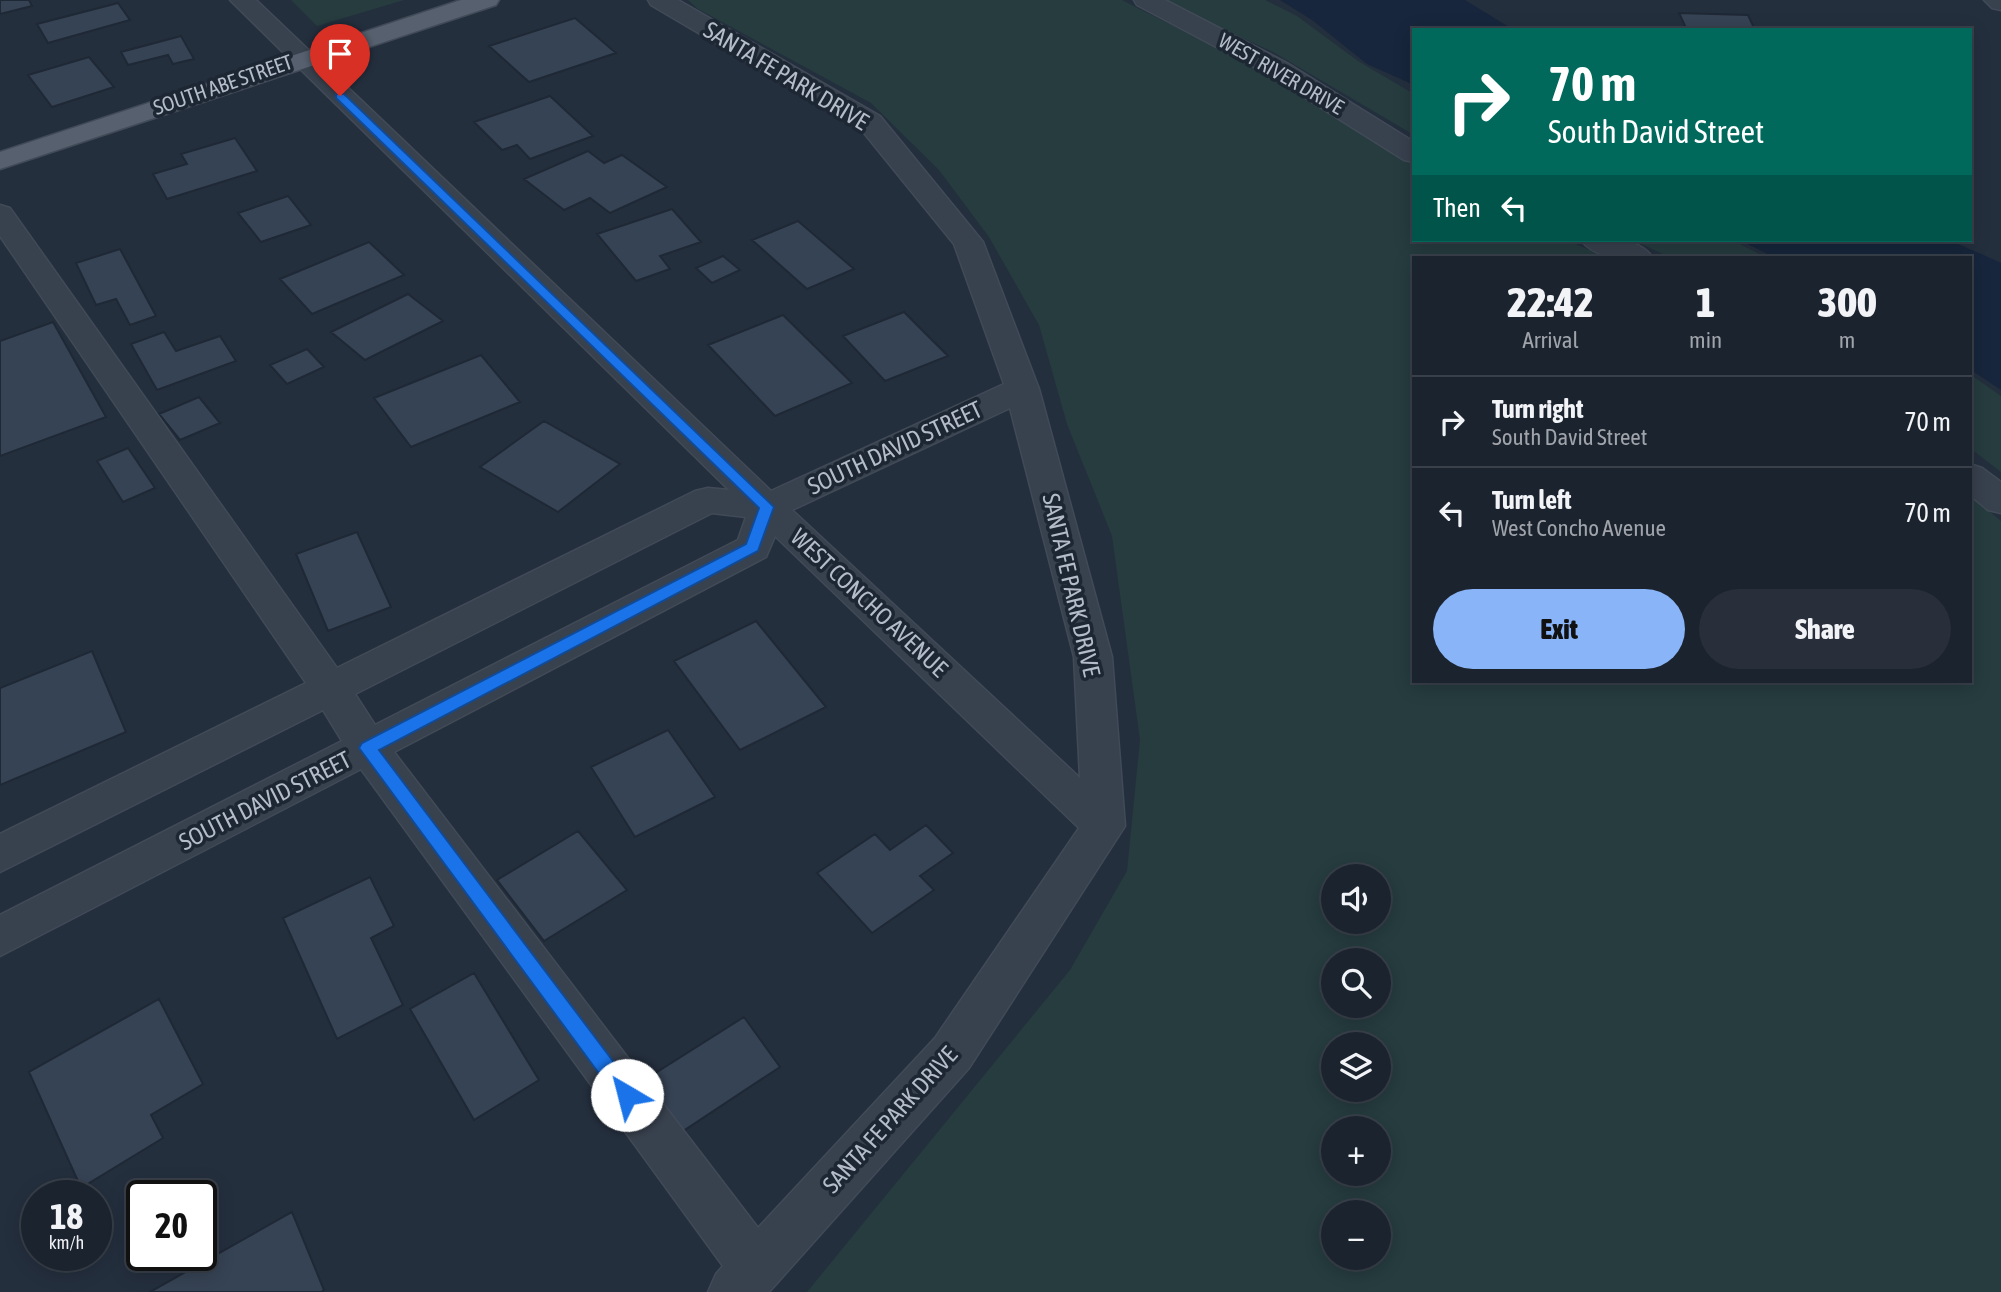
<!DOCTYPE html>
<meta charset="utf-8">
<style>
:root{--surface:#1b232e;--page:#282f3a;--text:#f1f3f6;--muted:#a0a4aa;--line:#39404a;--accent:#8ab4f8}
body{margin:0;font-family:"Asap Condensed",sans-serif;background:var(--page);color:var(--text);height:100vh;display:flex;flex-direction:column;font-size:26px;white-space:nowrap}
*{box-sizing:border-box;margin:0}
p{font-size:23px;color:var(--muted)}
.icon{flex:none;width:38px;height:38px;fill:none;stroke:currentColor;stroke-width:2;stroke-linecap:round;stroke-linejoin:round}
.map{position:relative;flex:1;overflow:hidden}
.side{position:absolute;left:1412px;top:256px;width:560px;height:427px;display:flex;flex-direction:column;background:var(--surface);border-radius:0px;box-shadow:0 4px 18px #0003,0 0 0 2px var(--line)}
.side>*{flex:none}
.banner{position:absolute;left:1412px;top:28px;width:560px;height:214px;border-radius:0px;box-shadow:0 4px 18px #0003,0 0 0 2px var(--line);background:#00695c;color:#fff;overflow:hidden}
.fabs{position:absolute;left:1321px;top:864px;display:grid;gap:14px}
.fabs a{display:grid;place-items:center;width:70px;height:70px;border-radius:50%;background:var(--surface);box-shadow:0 4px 18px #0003,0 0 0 2px var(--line);font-size:35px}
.speed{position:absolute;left:21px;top:1180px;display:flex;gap:14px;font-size:35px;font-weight:700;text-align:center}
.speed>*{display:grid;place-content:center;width:91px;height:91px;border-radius:50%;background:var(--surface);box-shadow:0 4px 18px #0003,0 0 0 2px var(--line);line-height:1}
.speed small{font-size:18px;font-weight:400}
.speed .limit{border:4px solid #111;border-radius:10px;background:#fff;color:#111}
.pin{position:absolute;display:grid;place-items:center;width:60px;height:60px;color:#fff;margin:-72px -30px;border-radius:50% 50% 50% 0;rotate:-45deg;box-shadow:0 0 7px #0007}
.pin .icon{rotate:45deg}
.me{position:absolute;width:77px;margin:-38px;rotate:323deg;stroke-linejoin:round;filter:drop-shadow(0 0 5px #0008)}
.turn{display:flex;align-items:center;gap:24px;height:147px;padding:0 21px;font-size:32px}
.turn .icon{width:91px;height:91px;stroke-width:2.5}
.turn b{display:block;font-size:49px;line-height:60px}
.then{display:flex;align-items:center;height:66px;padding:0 21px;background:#0003;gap:14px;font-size:26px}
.eta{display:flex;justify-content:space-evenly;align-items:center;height:119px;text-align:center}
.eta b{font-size:42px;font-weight:800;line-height:49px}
.action{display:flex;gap:14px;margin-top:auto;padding:14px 21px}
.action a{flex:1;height:80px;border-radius:42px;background:var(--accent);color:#111;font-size:28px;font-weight:800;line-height:80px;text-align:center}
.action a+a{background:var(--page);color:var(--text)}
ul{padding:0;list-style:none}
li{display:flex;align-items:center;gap:21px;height:91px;padding:0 21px;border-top:2px solid var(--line)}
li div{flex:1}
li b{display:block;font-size:26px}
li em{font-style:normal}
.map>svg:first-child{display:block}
.green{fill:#263c3f;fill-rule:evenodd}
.water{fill:#17263c}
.building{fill:#364354;stroke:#1f2835;stroke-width:2}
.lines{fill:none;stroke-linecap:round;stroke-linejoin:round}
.minor-casing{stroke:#414a57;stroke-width:3}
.major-casing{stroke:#414a57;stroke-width:3}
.minor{fill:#38414e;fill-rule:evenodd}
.major{fill:#56606e;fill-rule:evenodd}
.route{fill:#1a73e8;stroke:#114b97;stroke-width:2}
.labels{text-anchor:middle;stroke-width:7;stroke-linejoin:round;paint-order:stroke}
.far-street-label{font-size:21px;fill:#b4bcc9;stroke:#1d2633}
.street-label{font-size:24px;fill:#b4bcc9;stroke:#1d2633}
</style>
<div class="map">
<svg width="2001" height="1292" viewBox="0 0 2001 1292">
<rect width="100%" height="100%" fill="#242f3e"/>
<path class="green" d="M291,0h113l-87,26z
M688,0h434l93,47 199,113v80h152l40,17h-192v424h556l1,-185 30,25v771h-1194l263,-322 57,-99 13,-131 -28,-204 -45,-112 -28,-99 -50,-88 -50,-67 -68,-67 -173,-94zM1334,877h45v45h-45zM1334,961h45v45h-45zM1334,1045h45v45h-45zM1334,1129h45v45h-45zM1334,1213h45v45h-45z
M1159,0h106l32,16 61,45 56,33v41l-141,-83z
M1633,240h99l33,17h-96z
M1971,375l30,21v76l-30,-23z"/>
<path class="water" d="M1280,0h185l49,30h-100v55l-47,-21 -55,-44z
M1739,240h210l48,21 4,2v127l-30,-20 -1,-113h-196z"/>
<path class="building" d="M0,0h29l3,6 -32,8z
M118,3l12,17 -82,23 -11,-19z
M1679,13l69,2 7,15h-68z
M575,18l41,35 -87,29 -40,-36z
M181,36l13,23 -21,5 -5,-9 -40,10 -7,-13z
M89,57l25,30 -62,20 -24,-32z
M550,96l43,40 -63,23 -13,-14 -15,5 -28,-28z
M235,138l22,33 -90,28 -14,-25 34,-10 -6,-10z
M588,151l16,12 18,-8 45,32 -57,26 -20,-15 -26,12 -40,-31z
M288,196l23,29 -50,17 -23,-29z
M672,209l29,33 -41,14 10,13 -34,12 -39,-47z
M798,221l56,48 -47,20 -55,-49z
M369,242l35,33 -92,39 -32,-35z
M120,249l36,67 -26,9 -14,-26 -20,6 -20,-42z
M723,256l17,14 -28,13 -16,-15z
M408,294l35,27 -78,39 -34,-28z
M904,312l44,44 -63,25 -42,-45z
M783,315l69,68 -77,33 -67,-71z
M53,322l53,95 -106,39v-115z
M164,332l12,19 44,-15 16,25 -79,29 -26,-46z
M307,349l17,18 -37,17 -17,-19z
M481,355l39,47 -109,45 -37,-49z
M199,397l21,26 -40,17 -21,-26z
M544,421l76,43 -62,48 -78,-45z
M128,448l27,40 -32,14 -26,-41z
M357,532l34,75 -63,24 -32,-77z
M756,621l70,86 -86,43 -66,-89z
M92,651l34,81 -126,53v-97z
M668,730l47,67 -80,40 -44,-70z
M926,825l27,28 -33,23 14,14 -62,43 -55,-60 58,-39 15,16z
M578,831l49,59 -83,51 -47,-61z
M370,877l24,49 -23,12 32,67 -66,34 -54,-121z
M474,973l65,107 -65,40 -64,-111z
M159,999l44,85 -52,31 12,23 -82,50 -52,-116z
M744,1017l36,50 -109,72 -36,-53z
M292,1212l32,78 -3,2h-171z"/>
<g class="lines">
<defs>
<path id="minor" d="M230,0h26l515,491 233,-107 -50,-140 -94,-116 -209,-123 -3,-5h30l202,116 103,126 56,147 73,268 13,169 -156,242 -200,224h-61l8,-18 7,-8 -362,-497 -361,187v-41l342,-174 -19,-31 -323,162v-38l306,-151 -306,-447v-31l10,3 327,460 358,-177 13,-3 21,2zM1010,408l64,249 6,121 -288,-268zM712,513l34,4 -8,23 -363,185 -20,-31zM775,536l304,292 -144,210 -177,190 -364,-476 372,-195z
M1134,0h31l122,63 127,79v20l-10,-2 -135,-85 -132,-70z
M1984,0h17v10l-9,-2z
M1581,240c22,-1 57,-4 71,17 -22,1 -56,4 -71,-17z
M1970,464l12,4 19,14v31l-13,-3 -18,-15z"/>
<path id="major" d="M461,0h38l-3,5 -496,164v-17z"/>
</defs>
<use href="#minor" class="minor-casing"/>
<use href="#major" class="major-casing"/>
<use href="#minor" class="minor"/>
<use href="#major" class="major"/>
</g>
<path class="route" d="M336,94h8l430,413 -16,44 -379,199 255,339 3,6 -3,7 -7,3 -7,-3 -261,-354 3,-5 384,-199 13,-36 -423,-410z"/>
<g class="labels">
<g class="far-street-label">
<text transform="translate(1281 74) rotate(30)" y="7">WEST RIVER DRIVE</text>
<text transform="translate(223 85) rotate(-19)" y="7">SOUTH ABE STREET</text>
</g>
<g class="street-label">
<text transform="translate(786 76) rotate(31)" y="8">SANTA FE PARK DRIVE</text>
<text transform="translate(895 448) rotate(-25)" y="8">SOUTH DAVID STREET</text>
<text transform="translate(1071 585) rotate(77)" y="8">SANTA FE PARK DRIVE</text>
<text transform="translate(869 603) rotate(43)" y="8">WEST CONCHO AVENUE</text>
<text transform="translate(265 801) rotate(-27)" y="8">SOUTH DAVID STREET</text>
<text transform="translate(890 1120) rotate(-48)" y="8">SANTA FE PARK DRIVE</text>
</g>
</g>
</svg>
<div class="fabs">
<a><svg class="icon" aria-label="sound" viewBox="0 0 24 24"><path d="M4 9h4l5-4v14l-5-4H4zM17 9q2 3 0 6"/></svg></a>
<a><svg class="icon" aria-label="search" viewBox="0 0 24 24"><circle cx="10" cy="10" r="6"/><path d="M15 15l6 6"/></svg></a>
<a><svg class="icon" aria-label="layers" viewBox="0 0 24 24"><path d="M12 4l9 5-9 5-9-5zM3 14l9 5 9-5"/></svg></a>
<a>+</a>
<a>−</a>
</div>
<div class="speed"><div>18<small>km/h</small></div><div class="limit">20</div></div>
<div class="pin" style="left:340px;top:96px;background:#d93025"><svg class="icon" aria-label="arrive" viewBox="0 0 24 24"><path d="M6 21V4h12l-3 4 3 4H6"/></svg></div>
<svg class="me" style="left:627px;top:1095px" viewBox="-20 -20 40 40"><circle r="19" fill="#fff"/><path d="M0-13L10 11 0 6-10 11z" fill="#1a73e8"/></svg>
<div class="banner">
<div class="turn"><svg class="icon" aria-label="right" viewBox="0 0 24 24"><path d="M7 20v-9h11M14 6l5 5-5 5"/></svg><div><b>70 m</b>South David Street</div></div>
<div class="then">Then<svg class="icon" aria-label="left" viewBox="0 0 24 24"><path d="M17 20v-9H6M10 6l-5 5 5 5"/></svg></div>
</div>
<section class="side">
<div class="eta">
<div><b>22:42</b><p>Arrival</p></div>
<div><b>1</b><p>min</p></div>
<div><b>300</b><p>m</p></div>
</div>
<ul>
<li><svg class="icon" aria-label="right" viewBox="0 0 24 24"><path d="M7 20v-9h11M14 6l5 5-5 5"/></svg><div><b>Turn right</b><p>South David Street</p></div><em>70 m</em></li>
<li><svg class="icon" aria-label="left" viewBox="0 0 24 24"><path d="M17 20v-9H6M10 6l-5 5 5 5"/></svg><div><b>Turn left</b><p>West Concho Avenue</p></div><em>70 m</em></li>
</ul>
<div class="action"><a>Exit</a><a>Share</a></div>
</section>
</div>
